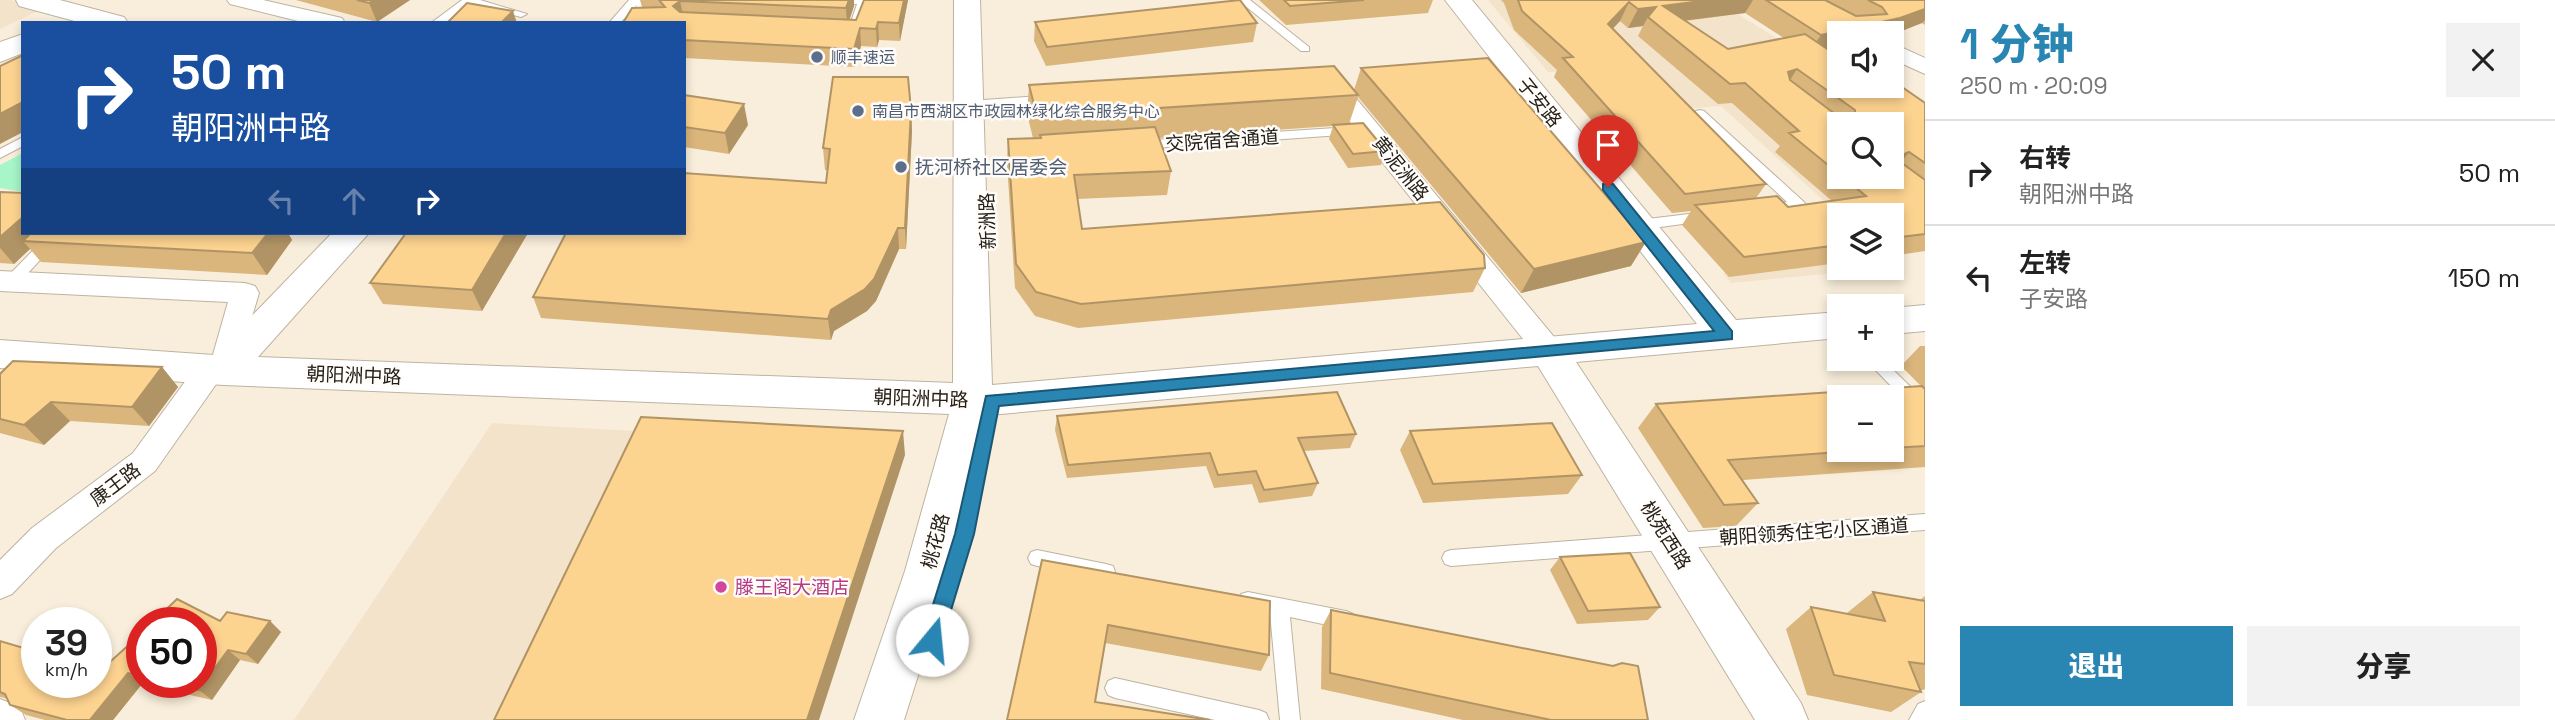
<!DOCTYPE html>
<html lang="zh">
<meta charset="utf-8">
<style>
:root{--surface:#fff;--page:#f2f2f2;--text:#222;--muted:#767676;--line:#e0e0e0;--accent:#2986b2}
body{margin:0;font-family:"Space Grotesk","Noto Sans SC",sans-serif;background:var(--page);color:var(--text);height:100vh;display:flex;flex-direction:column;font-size:26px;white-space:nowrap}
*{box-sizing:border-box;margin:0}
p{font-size:23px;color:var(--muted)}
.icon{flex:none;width:38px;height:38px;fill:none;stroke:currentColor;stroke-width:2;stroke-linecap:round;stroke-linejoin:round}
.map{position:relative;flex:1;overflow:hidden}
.panel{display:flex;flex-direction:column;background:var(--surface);width:630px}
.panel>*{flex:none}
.hud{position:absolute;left:21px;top:21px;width:665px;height:214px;border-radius:0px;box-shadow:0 4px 10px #0003;background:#1a4fa0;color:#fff;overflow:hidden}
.controls{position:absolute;left:1827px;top:21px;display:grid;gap:14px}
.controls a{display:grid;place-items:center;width:77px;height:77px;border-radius:0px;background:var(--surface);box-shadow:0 4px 10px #0003;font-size:35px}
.speed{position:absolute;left:21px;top:607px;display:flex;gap:14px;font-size:35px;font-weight:700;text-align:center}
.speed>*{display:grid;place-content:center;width:91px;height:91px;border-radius:50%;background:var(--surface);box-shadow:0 4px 10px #0003;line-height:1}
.speed small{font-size:18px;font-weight:400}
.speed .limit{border:10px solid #d22;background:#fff;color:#111}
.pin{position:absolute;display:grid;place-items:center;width:60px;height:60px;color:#fff;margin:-72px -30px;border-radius:50% 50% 50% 0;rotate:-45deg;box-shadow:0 0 7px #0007}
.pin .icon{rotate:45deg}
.me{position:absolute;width:77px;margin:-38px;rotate:17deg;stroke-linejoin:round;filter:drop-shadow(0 0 5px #0008)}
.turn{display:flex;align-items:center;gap:24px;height:147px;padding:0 35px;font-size:32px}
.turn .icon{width:91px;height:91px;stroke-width:2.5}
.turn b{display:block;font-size:49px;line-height:60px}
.lanes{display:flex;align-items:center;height:66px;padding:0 35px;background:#0003;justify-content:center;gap:35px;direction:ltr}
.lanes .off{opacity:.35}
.round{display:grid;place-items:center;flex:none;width:74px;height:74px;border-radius:0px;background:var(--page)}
.head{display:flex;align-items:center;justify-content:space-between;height:119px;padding:0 35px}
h1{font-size:42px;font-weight:800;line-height:52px;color:var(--accent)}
.button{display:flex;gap:14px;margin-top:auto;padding:14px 35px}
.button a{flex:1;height:80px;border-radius:0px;background:var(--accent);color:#fff;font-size:28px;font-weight:800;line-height:80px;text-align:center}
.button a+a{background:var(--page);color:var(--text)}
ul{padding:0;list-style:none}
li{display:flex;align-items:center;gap:21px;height:105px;padding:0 35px;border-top:2px solid var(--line)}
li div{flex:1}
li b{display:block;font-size:26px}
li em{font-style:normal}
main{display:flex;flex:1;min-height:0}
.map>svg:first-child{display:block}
.built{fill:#f3e3ca}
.green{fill:#a6f6c9}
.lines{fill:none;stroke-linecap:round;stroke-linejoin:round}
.lane-casing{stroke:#beb3a2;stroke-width:2}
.street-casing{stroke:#beb3a2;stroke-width:2}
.secondary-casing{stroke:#beb3a2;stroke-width:2}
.lane{fill:#fff;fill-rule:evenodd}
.street{fill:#fff;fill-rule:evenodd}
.secondary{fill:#fff;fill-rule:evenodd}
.wall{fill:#dab57c;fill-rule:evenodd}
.shaded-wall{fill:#b19465}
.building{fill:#fdd390;stroke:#b19465;stroke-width:2}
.route{fill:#2986b2;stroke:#1b5774;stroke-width:2}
.service-dot{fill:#5c6f8a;stroke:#fffcf9;stroke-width:2.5}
.hotel-dot{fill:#d1479c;stroke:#fffcf9;stroke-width:2.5}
.labels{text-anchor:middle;stroke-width:5;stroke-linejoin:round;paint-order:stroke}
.far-service-label{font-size:16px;fill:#4e5e75;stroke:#fffcf9;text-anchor:start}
.street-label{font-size:19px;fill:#242019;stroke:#fffcf9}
.service-label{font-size:19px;fill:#4e5e75;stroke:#fffcf9;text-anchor:start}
.hotel-label{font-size:19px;fill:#b23c85;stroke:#fffcf9;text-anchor:start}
</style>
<main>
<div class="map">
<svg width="1925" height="720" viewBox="0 0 1925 720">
<rect width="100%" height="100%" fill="#f9eedb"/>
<path class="built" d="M0,0h11l31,9 -42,20z
M1488,0h228l79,50 44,127 53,38h-53l-118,-109 -50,4 -46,-41 -77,3z
M1839,255v13h49l-157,15 -8,-10z
M492,423l144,8 -138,289h-204z"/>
<path class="green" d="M23,153v39l-23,-4v-23z"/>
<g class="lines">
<defs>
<path id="lane" d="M462,0h18l47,14 -6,3 -43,-11 -20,17h-27z
M629,0h21l-10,18 22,2 5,3h-38l8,-18 -17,18h-11z
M837,0h32l-7,21 -10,-2 5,-15 -15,-1z
M1238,0h12l59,47v4h-8z
M1700,110l4,1 100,91 2,3 -2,3 -43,4 -2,-3 2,-3 26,-4 -91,-85v-6z
M1351,127l6,4 -2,3 -215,15 -6,-4 6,-4z
M23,137v9l-23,12v-9z
M1706,212l7,5 -2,3 -72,10 -7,-5 7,-5z
M50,233h15l-48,52h-10l-2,-4 2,-4z
M1865,359h17l43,42v16l-6,-2z
M1925,514v16l-474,36 -6,-2 -3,-6 3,-6 6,-2z
M1037,550l69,14 7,2 2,6 -2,6 -7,2 -69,-14 -6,-2 -3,-6 3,-6z
M1248,592l98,19 7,3 3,6 -3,6 -7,3 -56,-12 10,103h-20l-10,-107 -29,-7 -2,-6 2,-6z
M1115,678l144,32 7,3 3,7h-54l-100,-22 -7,-3 -3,-7 3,-7z
M1925,701v19h-16l9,-16z"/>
<path id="street" d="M227,0h36l79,18 3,5h-39l-76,-19z
M1892,43l33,15v16l-33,-15z
M1332,77l8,2 219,264 5,8 -5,8 -10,3 -10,-3 -215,-270 -3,-5 3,-5z
M1067,94l8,2 4,5 -4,5 -91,8 -8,-2 -4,-5 4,-5 8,-2z
M0,271l245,12 10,3 4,7 -25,85 -15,2 -64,91 -99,77 -44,46 -12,5v-39l32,-32 101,-75 67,-92 12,-3 16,-56 -228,-11z
M0,699l20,8 5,13h-25z"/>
<path id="secondary" d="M16,0h44l64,17 4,6h-46l-63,-17z
M954,0h26l12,385 705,-61 -252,-324h27l264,320 103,-8v26l-263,24 225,341 7,17h-53l-217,-354 -549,49 -38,156 -47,149h-50l51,-149 44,-157 -726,-29 -223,-17v-28l214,15 118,-122h37l-111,124 695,26z
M23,34v19l-23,9v-20z
M1925,305v26l-33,3v-26z"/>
</defs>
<use href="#lane" class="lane-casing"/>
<use href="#street" class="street-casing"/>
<use href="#secondary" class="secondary-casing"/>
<use href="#lane" class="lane"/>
<use href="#street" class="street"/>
<use href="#secondary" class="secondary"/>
</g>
<path class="wall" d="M296,0h114l-33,22z
M640,0h214v6l-4,13 6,1 52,-20 -8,41 -21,-1 -2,7 -16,-1 -6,21 -171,-9v-35l-42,-16z
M1259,0h174l-5,13 -142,12z
M1501,0h424v25l-3,-2 -94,27 60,38 37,15v148l-33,5v-41h-53v48l-110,14 -47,-52 9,-14 -19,2 -118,-136 3,-7 -43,-40 -10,-27zM1745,13l39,25 -56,11 -43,-28zM1620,21l8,7 15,-2 -5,10 80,68 14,-1 48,43 -5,6 57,49 -44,6 -32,-9 10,-14 -153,-156zM1839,124l53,53h-53z
M1035,22l222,1 -4,19 -207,24 -12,-25z
M1361,68l270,198 -110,27 -163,-196 -9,27 37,27 -5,14 -33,3 -19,-29 4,-13 -174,12 12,33 -4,24 -90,4 5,30 403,39 -12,24 -395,36 -43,-12 -20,-28 -8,-125 1,-24 25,-1 -6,-24 2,-29 325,5z
M684,95l64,30 -19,29 -45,-7z
M911,110l1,21 -6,118h-7l-23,52 -9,10 -33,20 -3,9 -290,-22 -8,-21 293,-114 1,-13h-2l-2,-22z
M0,192l23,41h265l4,7 -25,35 -226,-13 -11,-13 -16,15 -14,-1z
M406,233h122l-46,78 -99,-7 -13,-21z
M1920,346h5v121l-182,13 15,23 -22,23 -33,2 -65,-100 18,-24 265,-18 -20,-20zM1892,397v53h-53z
M162,367l16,20 -29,39 -79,-5 -26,24 -44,-12v-59z
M1057,416l299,18 -6,14 -46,3 14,32 -6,13 -53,7 -7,-19 -38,4 -8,-22 -139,12 -12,-48z
M1410,431l172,44 -14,19 -145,9 -23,-53z
M1560,557l100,50 -12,13 -71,4 -27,-54z
M1042,560l227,95 -8,16 -156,-28 -10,59 -88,18z
M1873,592l47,8 5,-4v93l-2,1h-3l1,2 -30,20 -84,-17 -21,-66 25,-22 36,7v-1z
M1331,610l317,110h-185l-142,-31 1,-62z
M220,621h50l11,11 -23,32 -18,-4 -28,40 -70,-16 -29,36h-68l-19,-5 -16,-10 -2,-6 -7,-2h-1v-56l37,41 74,-21 31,-28v49h59z"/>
<path class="shaded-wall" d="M374,0h36l-33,22 -8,-19z
M849,0h5v6l-7,20 -1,-18z
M904,0h4l-8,41 -1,-18z
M1709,0h44l-8,13 -89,11 7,-18z
M680,1l4,17 -11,-12z
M1629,2l-9,19 -21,22 9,-19z
M1656,7l-8,10 -5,9 -15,2 10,-19z
M1925,9v11l-3,3 -30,12v-2h-53v14l-31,7 13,-19z
M513,11l4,12h-16z
M878,22l1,18 -2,7 -1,-18z
M860,28l1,18 -6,21 -1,-18z
M1797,69l-12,19 3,-16z
M23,102v30l-23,12v-30z
M744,104l4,21 -19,29 -4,-21z
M911,110l1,21 -6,118 -1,-21z
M1909,152l-15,20 1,-14z
M23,217v16h23l-23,8 7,8 -16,15 -14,-16v-11z
M898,228l1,21 -23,52 -9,10 -33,20 -3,9 -3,-21 3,-9z
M268,233h20l4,7 -25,35 -15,-22z
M506,233h22l-46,78 -10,-21z
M1646,242l-15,24 -110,27 13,-24z
M162,367l16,20 -29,39 -17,-19z
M51,402l19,19 -26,24 -20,-20z
M903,431l2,24 -86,265h-12z
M270,621l11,11 -23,32 -12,-10z
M228,650l12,10 -28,40 -13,-10z
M128,673l14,11 -29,36h-23z"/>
<path class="building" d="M357,0h17l-5,3z
M659,0h190l-3,8 -166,-7 -7,5 7,6 176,8 8,-20h40l-5,23 -21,-1 -2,7 -16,-1 -6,21 -170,-9v-17h-61l9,-15 33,-1z
M1240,0l17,23 -210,24 -12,-25z
M1284,0h80l-74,6z
M1518,0h191l-46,6 65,43 77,-15 34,23v29h45l4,2 14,-1 23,16v60l-16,-11 -14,6 30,22v54l-33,4v-23h-53v30l-95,12 -49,-52 82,-9 11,11 78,-11 -23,-19h49v-53h-37v-14l-58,-41 -9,3 2,8 57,43 7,1h-15v50l-50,-41 10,-2 -54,-48 -15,1 -82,-67 8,-10 -18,2 -9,-7 -21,22 158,160 -81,10 -122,-136 10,-1 -51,-46z
M1766,0h59l31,16 31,-2 -5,-7 -14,-7h57v9l-25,9 -79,17z
M467,3l46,8 -12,12h-54z
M23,55v47l-23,12v-48z
M1488,58l158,184 -112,27 -173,-201z
M1334,66l24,29 -321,21 -8,-31z
M833,77h75l3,33 -6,118h-7l-24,51 -9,10 -34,21 -3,9 -295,-22 33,-64h118v-60l142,10 4,-34 -7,-1z
M684,95l60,9 -19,29 -41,-6z
M1363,123l23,28 -33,3 -20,-29z
M1155,127l16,44 -97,4 8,54 358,-27 44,53 1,13 -404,36 -45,-12 -20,-28 -8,-125 33,-1 -1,-3z
M0,192l23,1v24l-23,20z
M31,233h237l-16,20 -229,-12z
M406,233h100l-34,57 -102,-7z
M13,361l149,6 -30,40 -81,-5 -27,23 -24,-6v-45z
M1922,386l3,3v57l-33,2v-51h-53v53h28l-139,10 30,43 -34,2 -68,-101z
M1337,392l19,42 -58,4 20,45 -54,7 -8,-19 -38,4 -8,-22 -142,12 -11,-49z
M641,417l262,14 -96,289h-313z
M1552,423l30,52 -149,9 -23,-53z
M1630,553l30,54 -72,4 -28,-54z
M1042,560l228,41 -1,54 -161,-30 -13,77 115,18h-203z
M1873,592l52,9v63l-16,-2 12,30 -87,-17 -23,-68 74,14z
M177,599l43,22 7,-9 43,9 -24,33 -18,-4 -29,40 -31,-8h33v-59h-49z
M1331,610l282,56 9,-3 16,3 10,54h-97l-221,-47z
M142,633v43l-14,-3 -38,47h-23l-57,-15 -5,-11 -5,-2v-51l37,11v30h59v-24l15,3z"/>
<path class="route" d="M1608,183l5,1 119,147v8l-733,67 -25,128 -32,106 -3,7 -7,2 -7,-2 -3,-7 33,-106 31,-138 728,-65 -111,-141v-6z"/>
<g class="service-dot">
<circle cx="817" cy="57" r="7"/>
<circle cx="858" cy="111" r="7"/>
<circle cx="901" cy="167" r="7"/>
</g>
<circle class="hotel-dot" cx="721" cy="587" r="7"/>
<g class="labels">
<g class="far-service-label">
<text x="831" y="63">顺丰速运</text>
<text x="872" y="117">南昌市西湖区市政园林绿化综合服务中心</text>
</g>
<g class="street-label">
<text transform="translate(1540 102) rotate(51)" y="7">子安路</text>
<text transform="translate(1222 140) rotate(-4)" y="7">交院宿舍通道</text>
<text transform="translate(1401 168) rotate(51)" y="7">黄泥洲路</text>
<text transform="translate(987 221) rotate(-92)" y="7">新洲路</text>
<text transform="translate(354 375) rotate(2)" y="7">朝阳洲中路</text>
<text transform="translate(921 398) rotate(2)" y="7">朝阳洲中路</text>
<text transform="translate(115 484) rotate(-37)" y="7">康王路</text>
<text transform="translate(1814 531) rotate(-4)" y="7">朝阳领秀住宅小区通道</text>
<text transform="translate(1666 535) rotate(58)" y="7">桃苑西路</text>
<text transform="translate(935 541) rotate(-75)" y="7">桃花路</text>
</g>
<g class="service-label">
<text x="915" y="174">抚河桥社区居委会</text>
</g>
<g class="hotel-label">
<text x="735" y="594">滕王阁大酒店</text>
</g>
</g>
</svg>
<div class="controls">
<a><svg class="icon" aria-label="sound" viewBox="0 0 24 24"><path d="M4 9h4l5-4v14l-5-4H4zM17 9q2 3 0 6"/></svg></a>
<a><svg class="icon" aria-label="search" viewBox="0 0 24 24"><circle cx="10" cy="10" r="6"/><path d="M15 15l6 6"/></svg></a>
<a><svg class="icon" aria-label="layers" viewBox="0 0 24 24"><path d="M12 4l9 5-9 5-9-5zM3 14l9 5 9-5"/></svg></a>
<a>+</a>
<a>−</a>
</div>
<div class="speed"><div>39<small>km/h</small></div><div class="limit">50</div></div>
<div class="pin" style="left:1608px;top:187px;background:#d93025"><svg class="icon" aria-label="arrive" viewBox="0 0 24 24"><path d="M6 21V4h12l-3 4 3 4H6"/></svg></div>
<svg class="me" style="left:932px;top:640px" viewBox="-20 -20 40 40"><circle r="19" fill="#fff"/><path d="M0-13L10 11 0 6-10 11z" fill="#2986b2"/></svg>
<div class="hud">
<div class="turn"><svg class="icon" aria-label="right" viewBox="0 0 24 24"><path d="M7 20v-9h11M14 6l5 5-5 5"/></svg><div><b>50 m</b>朝阳洲中路</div></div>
<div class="lanes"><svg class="icon off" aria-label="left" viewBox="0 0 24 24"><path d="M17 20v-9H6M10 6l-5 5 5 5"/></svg><svg class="icon off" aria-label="ahead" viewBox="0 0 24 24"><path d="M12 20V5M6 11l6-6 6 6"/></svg><svg class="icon" aria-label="right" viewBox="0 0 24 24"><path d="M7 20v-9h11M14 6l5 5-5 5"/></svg></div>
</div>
</div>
<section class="panel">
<div class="head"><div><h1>1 分钟</h1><p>250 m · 20:09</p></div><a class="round"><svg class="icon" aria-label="close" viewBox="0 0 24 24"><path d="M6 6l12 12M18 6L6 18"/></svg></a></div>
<ul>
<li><svg class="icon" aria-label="right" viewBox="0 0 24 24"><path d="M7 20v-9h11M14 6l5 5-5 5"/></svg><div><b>右转</b><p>朝阳洲中路</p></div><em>50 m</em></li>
<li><svg class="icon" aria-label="left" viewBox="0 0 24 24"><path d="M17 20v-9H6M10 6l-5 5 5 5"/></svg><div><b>左转</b><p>子安路</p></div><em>150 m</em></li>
</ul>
<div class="button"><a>退出</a><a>分享</a></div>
</section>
</main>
